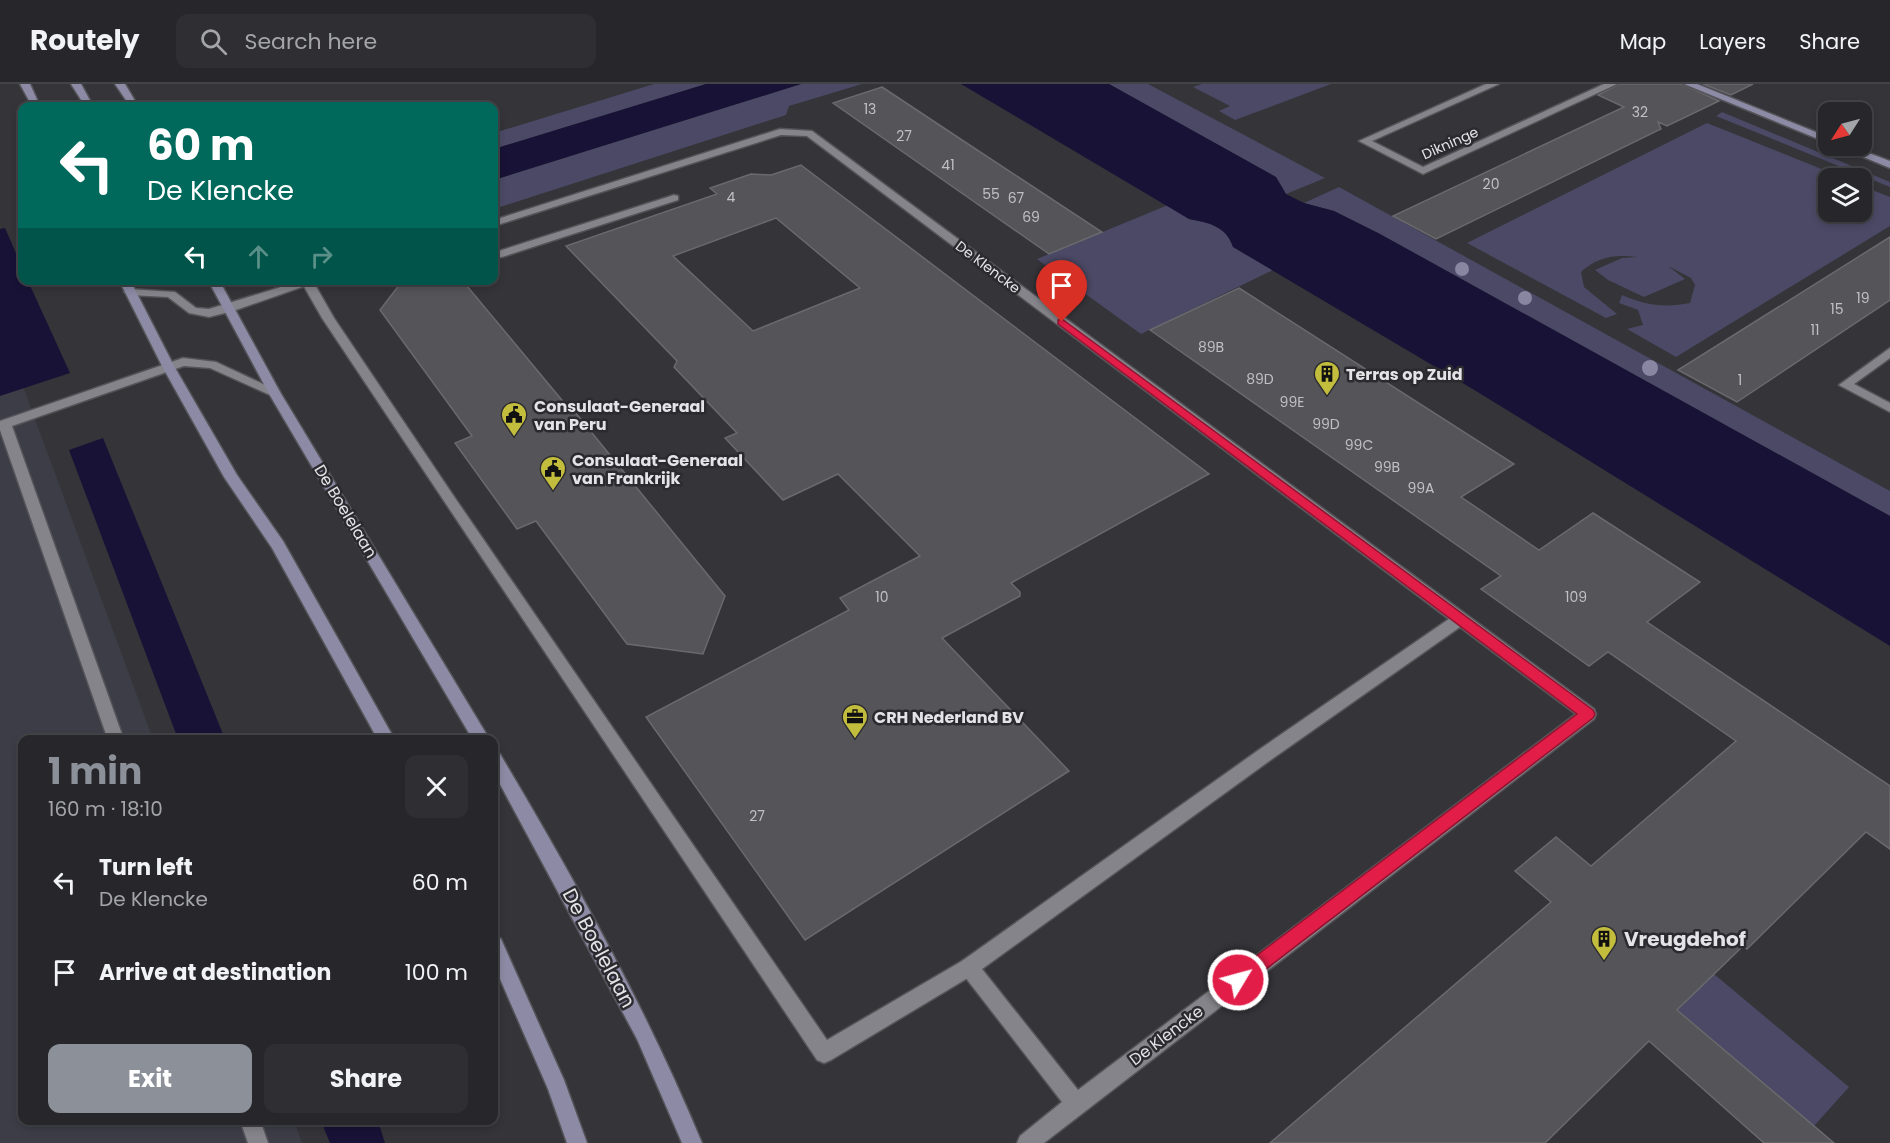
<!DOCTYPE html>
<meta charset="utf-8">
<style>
:root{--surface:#27272b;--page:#2f2f33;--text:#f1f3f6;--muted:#a4a5a9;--line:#434447;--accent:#8c9099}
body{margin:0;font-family:Poppins,sans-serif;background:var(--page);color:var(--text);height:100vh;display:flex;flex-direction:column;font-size:22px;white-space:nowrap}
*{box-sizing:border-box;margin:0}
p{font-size:20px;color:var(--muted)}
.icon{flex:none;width:33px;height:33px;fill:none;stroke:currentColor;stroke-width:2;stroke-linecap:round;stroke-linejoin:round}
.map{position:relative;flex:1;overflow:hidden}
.sheet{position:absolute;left:18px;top:651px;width:480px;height:390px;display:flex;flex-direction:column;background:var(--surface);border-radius:12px;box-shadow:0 3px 9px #0003,0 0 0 2px var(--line)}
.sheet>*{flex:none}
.hud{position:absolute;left:18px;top:18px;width:480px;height:183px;border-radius:12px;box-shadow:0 3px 9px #0003,0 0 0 2px var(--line);background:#00695c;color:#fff;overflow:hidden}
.needle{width:39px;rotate:234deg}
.buttons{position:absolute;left:1818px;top:18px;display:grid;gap:12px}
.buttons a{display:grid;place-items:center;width:54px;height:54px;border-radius:12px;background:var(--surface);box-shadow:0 3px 9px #0003,0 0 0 2px var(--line);font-size:30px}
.pin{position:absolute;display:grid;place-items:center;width:51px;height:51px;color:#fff;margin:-62px -26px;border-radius:50% 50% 50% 0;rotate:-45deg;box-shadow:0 0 6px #0007}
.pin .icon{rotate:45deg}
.me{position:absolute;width:66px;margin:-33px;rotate:53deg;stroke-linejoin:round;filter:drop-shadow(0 0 4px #0008)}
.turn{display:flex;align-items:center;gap:21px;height:126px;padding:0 30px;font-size:27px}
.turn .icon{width:78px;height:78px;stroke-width:2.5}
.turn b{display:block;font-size:42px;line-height:51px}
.lanes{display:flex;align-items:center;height:57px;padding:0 30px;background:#0003;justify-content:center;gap:30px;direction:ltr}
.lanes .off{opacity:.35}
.round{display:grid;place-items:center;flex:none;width:63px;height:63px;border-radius:12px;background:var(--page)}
.summary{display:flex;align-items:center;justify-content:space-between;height:102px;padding:0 30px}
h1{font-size:36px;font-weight:700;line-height:45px;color:var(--accent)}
.primary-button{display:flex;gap:12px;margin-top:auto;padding:12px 30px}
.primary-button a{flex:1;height:69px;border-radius:12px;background:var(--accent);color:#fff;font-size:24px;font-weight:700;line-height:69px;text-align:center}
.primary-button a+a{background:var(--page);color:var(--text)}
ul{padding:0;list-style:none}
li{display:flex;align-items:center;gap:18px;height:90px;padding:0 30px}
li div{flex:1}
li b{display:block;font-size:22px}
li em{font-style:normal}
header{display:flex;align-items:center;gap:36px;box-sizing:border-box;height:84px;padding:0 30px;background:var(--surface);border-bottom:2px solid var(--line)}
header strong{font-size:28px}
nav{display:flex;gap:33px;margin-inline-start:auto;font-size:21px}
.search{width:420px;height:54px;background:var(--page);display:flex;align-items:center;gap:15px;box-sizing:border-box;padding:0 21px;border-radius:12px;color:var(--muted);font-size:22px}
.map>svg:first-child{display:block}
.built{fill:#3d3d48}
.green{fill:#4b4965}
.water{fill:#181237}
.building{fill:#545459;stroke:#69696e;stroke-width:1.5;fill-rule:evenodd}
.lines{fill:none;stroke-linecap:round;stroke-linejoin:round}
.lane-casing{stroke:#535358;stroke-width:3}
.street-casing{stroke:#535358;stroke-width:3}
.secondary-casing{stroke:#535358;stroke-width:3}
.lane{fill:#84848a;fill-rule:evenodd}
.street{fill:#84848a;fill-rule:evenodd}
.secondary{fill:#8c8aa4;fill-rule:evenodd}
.tree{fill:#8886a0}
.route{fill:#e11d48;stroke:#92132f;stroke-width:1.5}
.labels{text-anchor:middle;stroke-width:5;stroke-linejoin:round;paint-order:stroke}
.number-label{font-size:14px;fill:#c0c0c4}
.far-street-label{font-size:14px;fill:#e4e4e7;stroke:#2a2a2f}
.poi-label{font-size:16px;font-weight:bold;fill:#e4e4e7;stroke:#2a2a2f;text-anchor:start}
.street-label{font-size:16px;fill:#e4e4e7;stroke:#2a2a2f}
.near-poi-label{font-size:20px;font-weight:bold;fill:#e4e4e7;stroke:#2a2a2f;text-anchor:start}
.near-street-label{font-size:20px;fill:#e4e4e7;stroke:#2a2a2f}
</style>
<header>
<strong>Routely</strong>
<div class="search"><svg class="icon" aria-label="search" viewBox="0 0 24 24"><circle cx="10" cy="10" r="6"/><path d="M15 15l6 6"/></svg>Search here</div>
<nav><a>Map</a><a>Layers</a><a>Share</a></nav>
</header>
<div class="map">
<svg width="1890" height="1059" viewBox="0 0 1890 1059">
<rect width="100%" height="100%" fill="#343439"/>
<path class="built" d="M0,240l153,415 -131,1v380l272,1 8,22h-302z"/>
<path class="green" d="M654,0h52l-212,65v-16z
M801,0h61l-73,22 -3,9 -292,94v-29z
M1109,0h39l177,94 -39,16 -10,-17z
M1202,0h129l-96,36 -16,-9 11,-5 -37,-19z
M1722,28l168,70v5l-174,-71z
M1707,39l137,55h-16v34h34v-26l28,11v29l-214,131 -49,-28 16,-4 -5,-15 -19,-7 3,-8c23,10 42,13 68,8l5,-18 -4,-7 -23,-12 17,13 -41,18 -36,-17 -13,-10 27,-12 15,-1c-22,-3 -40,0 -56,15l3,15 33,27 -11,4 -139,-75z
M1339,103l551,304v25l-510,-282 -46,-23 -30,-8z
M1168,121l21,14 24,5 16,11 4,12 40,23 -132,64 -104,-75z
M1714,890l135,113 -35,39 -136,-116z"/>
<path class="water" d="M706,0h95l-307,96v-31z
M961,0h148l167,93 10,17 18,9 30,8 46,23 510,282v130l-414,-255 -243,-144c-7,-21 -24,-24 -44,-28z
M5,144l17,39v13l6,1 42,92 -70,23v-167z
M103,354l122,301h-47l-109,-289z
M321,1037h57l7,22h-55z"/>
<path class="building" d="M1619,0h63l37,17 -52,25 -9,-4 3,7 -225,110 -43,-23 231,-109 -26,-12z
M1703,0h50l-22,11z
M882,3l80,53 140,92 -53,22 -216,-151z
M801,81l408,309 -198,109 9,9v4l-78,42 127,133 -264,169 -159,-223 203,-107 -9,-12 80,-42 -82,-82 -55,26 -58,-62 12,-5 -63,-66 3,-6 -111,-115 151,-52 -7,-6 41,-14 20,1zM776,134l84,70 -107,43 -80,-75z
M1890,153v63l-153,102 -59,-32z
M403,196h59l104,125 4,1 155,190 -22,58 -76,-10 -91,-123 -19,8 -62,-86 17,-7 -92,-126z
M1239,204l275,176 -53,33 78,53 54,-37 107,69 -53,40 243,164v63l-24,-17 -119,117 -4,-3 -66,64 157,133h-70l-115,-102 -104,102h-275l281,-241 -36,-31 41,-34 35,29 145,-125 -128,-89 -19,14 -108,-77 20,-13 -351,-246z"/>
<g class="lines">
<defs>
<path id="lane" d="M674,111l4,1v4l-176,57h-8v-7l5,1z
M304,197h8l2,2 20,35 121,180 372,542 135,-79 7,-3 7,3 2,6 -2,6 -145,87 -7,3 -7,-3 -495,-742 -20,-35z"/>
<path id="street" d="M1486,0h13l-127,57 51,26 181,-83h13l-194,90 -64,-33z
M780,45l32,2 782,578 2,5 -2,5 -550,424h-27l3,-7 42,-34 -100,-129 -2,-6 2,-6 298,-212 189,-130 -642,-483 -26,-1 -287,91v-6zM1460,543l116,87 -498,376 -96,-121 290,-210z
M304,196h18l-89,31 -24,6 -20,-4 -21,-16 -38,-2 -6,-3 6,-3 45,3 21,16 13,1z
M1890,264v10l-36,26 36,19v9l-51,-27z
M183,274l33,4 64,30 -6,4 -4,-1 -60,-27 -26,-2 -172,60 112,314h-16l-108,-310v-9z
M240,1036h20l8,23h-20z"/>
<path id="secondary" d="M20,0h10l10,22h-8z
M71,0h10l12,22h-8z
M115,0h10l13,22h-8z
M1684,0h13l131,53v6z
M1837,62h13l40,15v7z
M119,196h11l44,86 63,109 46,66 112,199h-17l-106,-192 -48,-71 -62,-111z
M208,196h11l61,112 210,348h-17l-205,-348z
M494,668l6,2c75,126 146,254 202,389h-20l-45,-104 -143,-266z
M494,852l7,3 63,141 23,63h-20l-19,-54 -54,-124z"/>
</defs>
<use href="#lane" class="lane-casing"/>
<use href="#street" class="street-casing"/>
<use href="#secondary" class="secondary-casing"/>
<use href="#lane" class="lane"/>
<use href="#street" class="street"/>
<use href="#secondary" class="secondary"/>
</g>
<g class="tree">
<circle cx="1462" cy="185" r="7"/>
<circle cx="1525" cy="214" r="7"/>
<circle cx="1650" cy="284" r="8"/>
</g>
<path class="route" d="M1062,235l531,391 2,4 -2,4 -349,268 -6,2 -6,-2 -3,-6 3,-6 345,-260 -519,-390v-4z"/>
<defs>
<symbol id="building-pin" viewBox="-11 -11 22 30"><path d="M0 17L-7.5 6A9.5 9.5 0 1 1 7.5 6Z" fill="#c3bd3e" stroke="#2a2a2f"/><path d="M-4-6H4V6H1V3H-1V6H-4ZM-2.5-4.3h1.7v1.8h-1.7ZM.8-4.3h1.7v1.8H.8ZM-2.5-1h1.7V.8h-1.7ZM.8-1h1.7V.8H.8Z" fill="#111"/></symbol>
<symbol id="civic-pin" viewBox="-11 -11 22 30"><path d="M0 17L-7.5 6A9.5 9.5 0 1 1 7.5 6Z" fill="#c3bd3e" stroke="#2a2a2f"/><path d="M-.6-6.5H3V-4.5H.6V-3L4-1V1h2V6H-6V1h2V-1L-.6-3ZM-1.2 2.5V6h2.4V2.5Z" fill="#111"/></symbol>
<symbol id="office-pin" viewBox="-11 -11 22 30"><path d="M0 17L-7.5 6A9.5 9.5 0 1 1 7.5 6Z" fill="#c3bd3e" stroke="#2a2a2f"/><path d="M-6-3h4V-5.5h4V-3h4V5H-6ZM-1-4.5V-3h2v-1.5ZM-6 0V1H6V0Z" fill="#111"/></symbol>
</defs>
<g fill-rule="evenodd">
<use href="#building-pin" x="1312" y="275" width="30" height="40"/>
<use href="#civic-pin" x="499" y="316" width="30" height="40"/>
<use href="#civic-pin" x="538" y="370" width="30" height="40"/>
<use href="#office-pin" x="840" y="618" width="30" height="40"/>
<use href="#building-pin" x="1589" y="840" width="30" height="40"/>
</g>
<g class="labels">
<g class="number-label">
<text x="870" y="30">13</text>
<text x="1640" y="33">32</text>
<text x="904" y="57">27</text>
<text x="948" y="86">41</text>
<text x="1491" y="105">20</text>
<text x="991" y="115">55</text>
<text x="731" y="118">4</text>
<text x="1016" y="119">67</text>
<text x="1031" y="138">69</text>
<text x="1863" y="219">19</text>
<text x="1837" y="230">15</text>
<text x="1815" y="251">11</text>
<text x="1211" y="268">89B</text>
<text x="1260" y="300">89D</text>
<text x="1740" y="301">1</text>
<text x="1292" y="323">99E</text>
<text x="1326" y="345">99D</text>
<text x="1359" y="366">99C</text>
<text x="1387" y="388">99B</text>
<text x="1421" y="409">99A</text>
<text x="882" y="518">10</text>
<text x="1576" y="518">109</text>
<text x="757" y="737">27</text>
</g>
<g class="far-street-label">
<text transform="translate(1450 59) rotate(-24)" y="5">Dikninge</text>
<text transform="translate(988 183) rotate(37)" y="5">De Klencke</text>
</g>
<g class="poi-label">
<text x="1346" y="296">Terras op Zuid</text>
<text x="534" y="328">Consulaat-Generaal<tspan x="534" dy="18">van Peru</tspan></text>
<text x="572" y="382">Consulaat-Generaal<tspan x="572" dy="18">van Frankrijk</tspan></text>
<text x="874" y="639">CRH Nederland BV</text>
</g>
<g class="street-label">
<text transform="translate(346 427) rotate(59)" y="6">De Boelelaan</text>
<text transform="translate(1166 951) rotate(-37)" y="6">De Klencke</text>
</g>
<g class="near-poi-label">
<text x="1624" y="862">Vreugdehof</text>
</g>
<g class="near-street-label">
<text transform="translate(599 864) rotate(62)" y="7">De Boelelaan</text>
</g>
</g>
</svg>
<div class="buttons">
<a><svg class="needle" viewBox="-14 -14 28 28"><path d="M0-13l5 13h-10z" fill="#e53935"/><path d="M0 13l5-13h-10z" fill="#a4a5a9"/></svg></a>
<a><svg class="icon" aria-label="layers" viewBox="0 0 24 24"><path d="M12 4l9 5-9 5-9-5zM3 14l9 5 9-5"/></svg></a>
</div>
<div class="pin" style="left:1062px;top:238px;background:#d93025"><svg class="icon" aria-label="arrive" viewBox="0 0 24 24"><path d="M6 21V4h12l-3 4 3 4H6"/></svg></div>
<svg class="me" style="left:1238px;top:896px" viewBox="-20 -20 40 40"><circle r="17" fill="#e11d48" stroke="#fff" stroke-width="3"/><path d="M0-11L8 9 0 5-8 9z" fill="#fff"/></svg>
<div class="hud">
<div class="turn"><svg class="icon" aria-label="left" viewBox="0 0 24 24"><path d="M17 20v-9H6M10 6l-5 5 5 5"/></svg><div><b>60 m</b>De Klencke</div></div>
<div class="lanes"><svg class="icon" aria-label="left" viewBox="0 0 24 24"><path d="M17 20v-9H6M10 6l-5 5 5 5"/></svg><svg class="icon off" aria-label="ahead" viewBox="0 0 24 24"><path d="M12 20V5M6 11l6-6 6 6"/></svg><svg class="icon off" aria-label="right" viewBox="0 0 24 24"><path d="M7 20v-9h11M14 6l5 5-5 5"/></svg></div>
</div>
<section class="sheet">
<div class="summary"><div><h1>1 min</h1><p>160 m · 18:10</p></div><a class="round"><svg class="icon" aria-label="close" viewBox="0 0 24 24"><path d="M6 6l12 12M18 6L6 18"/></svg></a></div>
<ul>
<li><svg class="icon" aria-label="left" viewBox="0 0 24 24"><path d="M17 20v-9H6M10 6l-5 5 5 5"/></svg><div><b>Turn left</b><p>De Klencke</p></div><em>60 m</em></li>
<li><svg class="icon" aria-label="arrive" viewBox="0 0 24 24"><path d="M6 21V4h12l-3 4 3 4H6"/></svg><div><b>Arrive at destination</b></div><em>100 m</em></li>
</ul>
<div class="primary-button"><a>Exit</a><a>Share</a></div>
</section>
</div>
